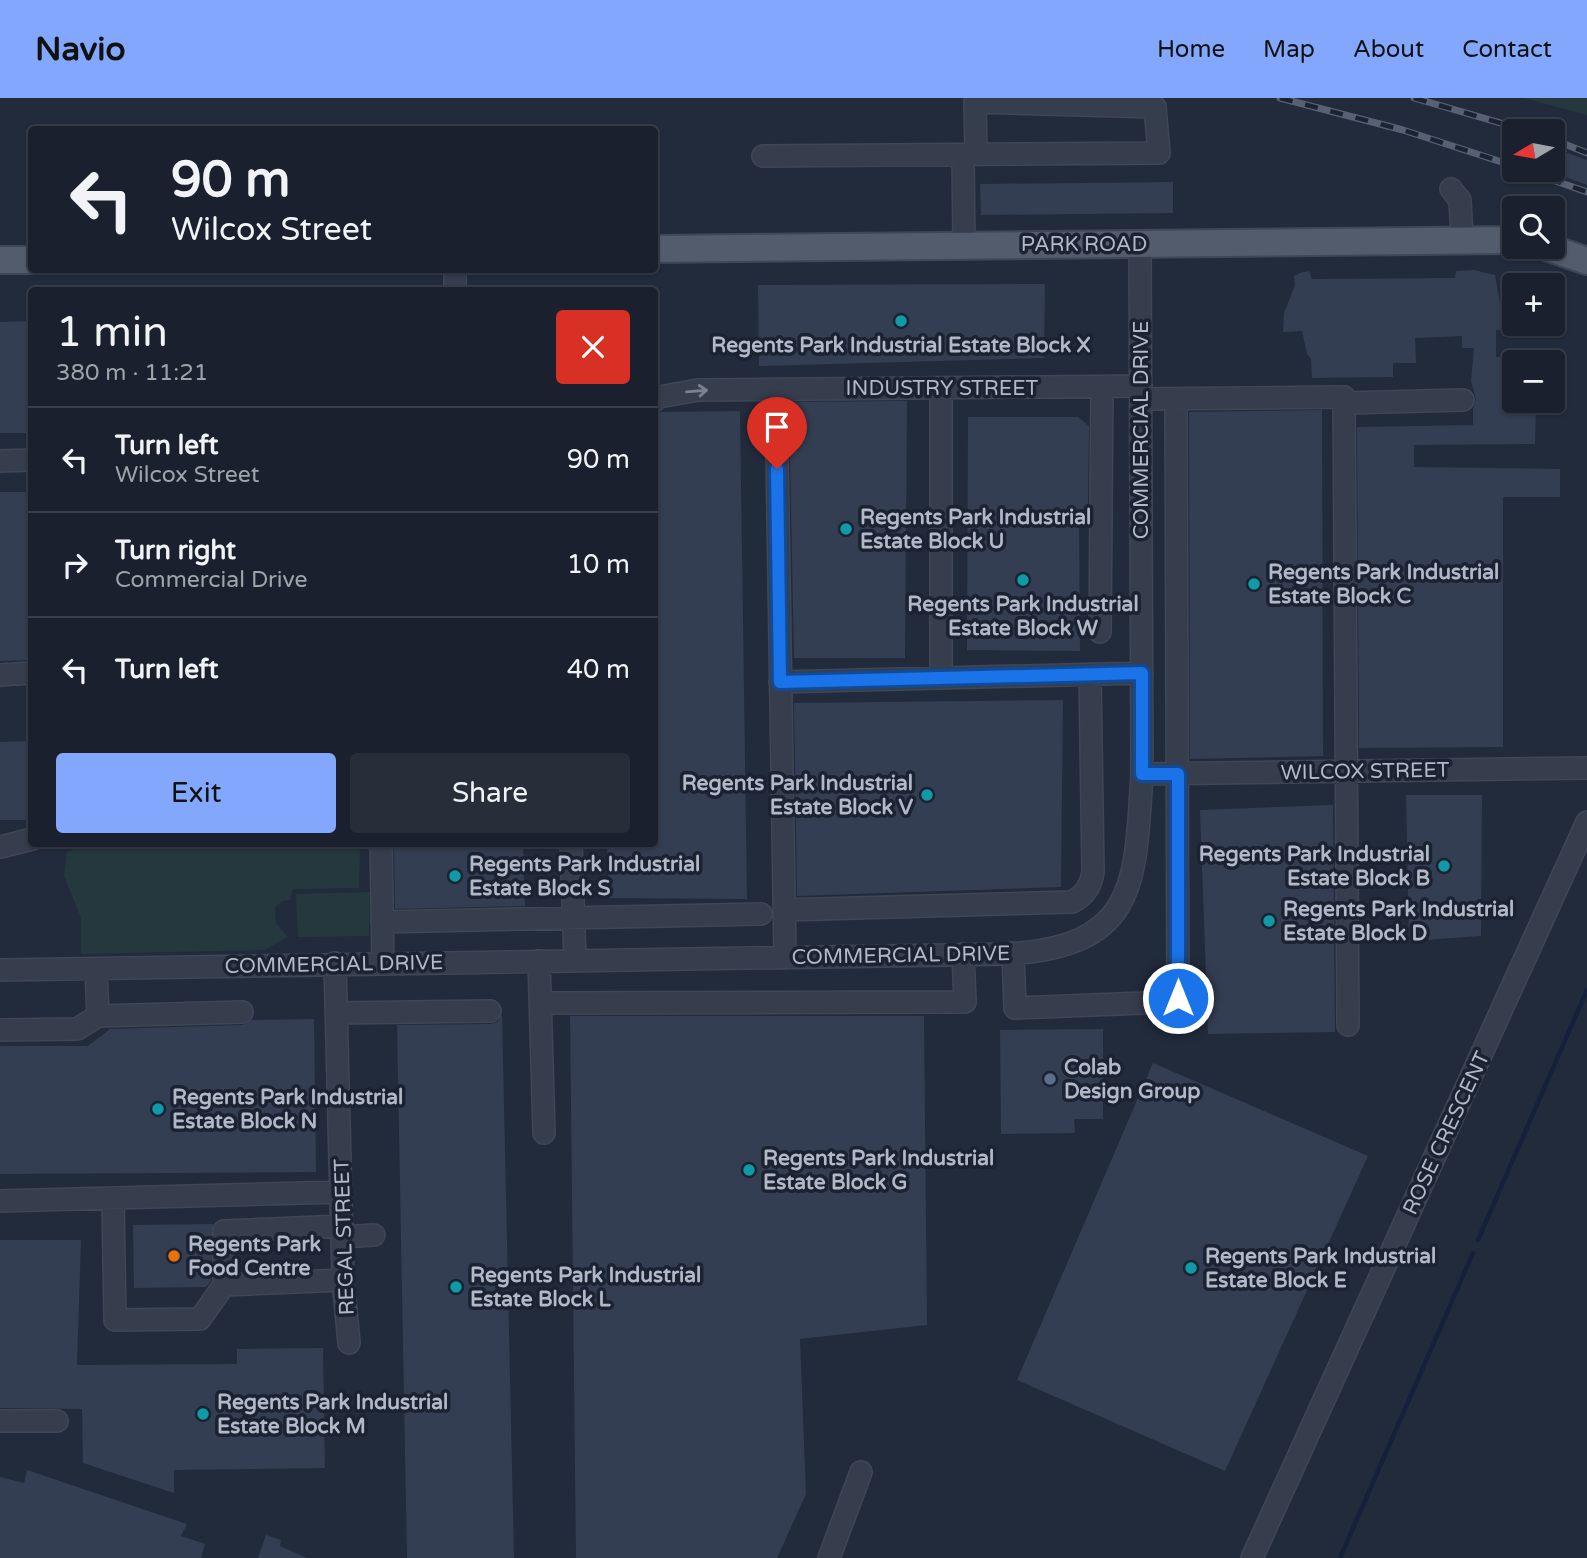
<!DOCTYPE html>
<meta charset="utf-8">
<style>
:root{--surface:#1a202d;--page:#272d39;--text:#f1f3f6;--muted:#9fa3aa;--line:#383e49;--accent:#82a7fc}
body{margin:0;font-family:"Varela Round",sans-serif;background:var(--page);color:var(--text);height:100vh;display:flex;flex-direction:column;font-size:26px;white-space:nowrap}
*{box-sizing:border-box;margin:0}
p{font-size:23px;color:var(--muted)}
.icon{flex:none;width:38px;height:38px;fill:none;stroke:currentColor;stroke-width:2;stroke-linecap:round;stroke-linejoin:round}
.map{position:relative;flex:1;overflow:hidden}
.sheet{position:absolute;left:28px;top:189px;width:630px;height:560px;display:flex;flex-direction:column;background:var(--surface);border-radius:7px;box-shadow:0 2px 5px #0004,0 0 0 2px var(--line)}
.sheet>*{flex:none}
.hud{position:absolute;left:28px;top:28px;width:630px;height:147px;border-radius:7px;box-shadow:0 2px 5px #0004,0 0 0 2px var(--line);background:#1a202d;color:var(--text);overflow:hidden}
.needle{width:46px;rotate:260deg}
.fabs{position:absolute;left:1502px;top:21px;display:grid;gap:14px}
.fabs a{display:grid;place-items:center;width:63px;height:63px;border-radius:7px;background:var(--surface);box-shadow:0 2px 5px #0004,0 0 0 2px var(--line);font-size:35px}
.pin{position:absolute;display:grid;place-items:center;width:60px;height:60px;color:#fff;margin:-72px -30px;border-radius:50% 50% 50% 0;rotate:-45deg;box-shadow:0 0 7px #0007}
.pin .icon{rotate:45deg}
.me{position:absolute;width:77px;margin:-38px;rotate:0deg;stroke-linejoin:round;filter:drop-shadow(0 0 5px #0008)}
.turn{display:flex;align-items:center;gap:24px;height:147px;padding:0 28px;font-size:32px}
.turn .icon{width:91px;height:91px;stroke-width:2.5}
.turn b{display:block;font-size:49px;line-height:60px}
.round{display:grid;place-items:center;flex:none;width:74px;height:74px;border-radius:7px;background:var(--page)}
.headline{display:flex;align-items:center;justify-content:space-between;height:119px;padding:0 28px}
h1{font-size:42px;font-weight:600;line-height:52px}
.button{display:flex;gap:14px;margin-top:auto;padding:14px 28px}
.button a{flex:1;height:80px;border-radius:7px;background:var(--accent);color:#111;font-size:28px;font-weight:600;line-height:80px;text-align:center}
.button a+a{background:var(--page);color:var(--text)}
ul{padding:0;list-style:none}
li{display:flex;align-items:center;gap:21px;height:105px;padding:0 28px;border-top:2px solid var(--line)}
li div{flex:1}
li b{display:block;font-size:26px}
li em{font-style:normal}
header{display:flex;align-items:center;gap:42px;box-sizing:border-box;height:98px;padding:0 35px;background:var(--accent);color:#111}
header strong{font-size:33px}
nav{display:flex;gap:38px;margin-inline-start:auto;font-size:24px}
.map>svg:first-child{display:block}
.green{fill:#24383d}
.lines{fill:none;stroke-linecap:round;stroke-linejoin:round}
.stream{stroke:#15213a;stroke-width:4.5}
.building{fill:#333e53}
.minor-casing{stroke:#3f4655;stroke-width:24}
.major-casing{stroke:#3f4655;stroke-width:30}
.minor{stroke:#363d4d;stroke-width:21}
.major{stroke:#535c6d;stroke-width:26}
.rail-casing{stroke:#576174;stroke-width:7}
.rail{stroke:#1b2231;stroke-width:4.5;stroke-dasharray:13;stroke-linecap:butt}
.oneway{stroke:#7a8191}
.route-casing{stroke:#114b97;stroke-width:18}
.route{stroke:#1a73e8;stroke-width:12}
.culture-dot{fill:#0f9aa8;stroke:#1b2231;stroke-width:2.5}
.service-dot{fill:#5c6f8a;stroke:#1b2231;stroke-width:2.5}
.food-dot{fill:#e8710a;stroke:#1b2231;stroke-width:2.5}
.labels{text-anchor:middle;stroke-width:7;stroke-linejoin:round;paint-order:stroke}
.street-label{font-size:21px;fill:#b1b8c8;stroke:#1b2231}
.poi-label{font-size:21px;font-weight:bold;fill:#b1b8c8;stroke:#1b2231;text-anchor:start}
</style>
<header>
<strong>Navio</strong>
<nav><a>Home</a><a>Map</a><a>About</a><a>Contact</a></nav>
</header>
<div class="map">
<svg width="1587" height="1460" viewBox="0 0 1587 1460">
<rect width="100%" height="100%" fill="#222b3c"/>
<path class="green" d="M1523,0h64v17z
M85,746h275l-1,44 -66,1 -3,11 -8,1 -7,7 1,15 12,14 -24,13 -183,4v-36l-17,-42 3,-24z
M370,794l-1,44 -71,1 -2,-43z"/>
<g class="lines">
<path class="stream" d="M1478,1142l109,-250
M1340,1460l133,-305"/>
</g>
<path class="building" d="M1565,54l22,8v25l-30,-11z
M1173,84v31l-192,2 -1,-31z
M1474,172l21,5 5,28 8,17v10h-12v27h18v44h22l-1,43 -121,1v22l146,2v28h-57v250l-144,1 -2,-321 116,-2v-16l3,-10 -5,-18 3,-33h-12v-12l-47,2 1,25h-23v14l-81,1 -1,-19 -4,-5 -5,-23 -19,1 1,-19 11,-28 -1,-9 6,-3 9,-2 3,8 143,-1 1,-7z
M1045,186l-1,74 -285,8 -1,-81z
M32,223v112h-32v-111z
M907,303l-2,257h-111l-5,-256z
M1322,312l1,346 -133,3 -1,-347z
M740,313l7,488 -138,-1 -2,-54h47v-427l7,-5z
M968,319h110l11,9 -1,80 -9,6 1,139 -113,-1z
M0,394h32v168l-32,1z
M1063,602l-2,187 -264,9 -3,-193z
M32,643v79h-32v-78z
M1406,697h76l-1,141 -72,5z
M1333,707l2,227 -127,2 -8,-224z
M394,746h129l2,62 -130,3z
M502,917l12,543h-107l-10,-533 93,-1 7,-2z
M570,918h354l3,309 -127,14 6,155 -29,64h-201z
M314,921l2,153 -316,2v-128h88l22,-17 132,-4 10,-5z
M1103,931v90h-29l1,14 -74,1 -1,-104z
M1153,965l215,93 -143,315 -208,-91z
M213,1126l-2,57 -5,6 -72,1 -1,-63z
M0,1142h81l-4,125 160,-1v-15l86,-1 2,120 -151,2v23l-91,-30 -1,-54 -82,-1z
M27,1372l160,54 -6,12 24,8 -4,14h-201v-81l24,6z
M266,1437l15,5 -1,6 27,12h-49z"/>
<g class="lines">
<defs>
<path id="minor" d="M963,57l1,90
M763,58l396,-3 -4,-46 -180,-5 1,52
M1451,91l9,11 2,39
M455,172v20
M941,290v290
M776,292l9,568
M1141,301l203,-2 4,628
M1176,301l2,599
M654,303l5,-4 39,-7 443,-4
M1344,305l119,-3
M0,363l32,-1
M1100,534l2,-245
M0,577l32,-2
M780,584l362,-9
M1142,676l445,-6
M381,746l2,118
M571,746l4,116
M0,749l32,-8
M784,812l288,-8c12,-6 19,-16 21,-30l-3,-197
M382,824l379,-8
M1013,855l2,55 129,-5
M539,863l5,172
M335,865l8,317 6,63
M0,872l1008,-16c130,-8 127,-71 134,-180l-2,-530
M541,905l424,-1 -2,-48
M337,915l153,-2
M98,918l144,-4
M0,932l77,-1 21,-13 -2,-47
M113,1100l2,122 85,-1 24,-34
M0,1103l341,-9
M342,1128l-118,5v54l119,-5
M342,1139l32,-2
M0,1323h57
M829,1460l32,-86
M1252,1460l335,-736"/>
<path id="major" d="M1547,149l40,14
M654,151l860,-9
M0,162h32"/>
</defs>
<use href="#minor" class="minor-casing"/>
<use href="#major" class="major-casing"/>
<use href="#minor" class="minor"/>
<use href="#major" class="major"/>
<defs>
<path id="rail" d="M1280,0l123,32 111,36
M1414,0l114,33
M1552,41l35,14
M1524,72l63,22"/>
</defs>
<use href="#rail" class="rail-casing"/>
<use href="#rail" class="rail"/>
</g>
<defs><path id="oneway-shaft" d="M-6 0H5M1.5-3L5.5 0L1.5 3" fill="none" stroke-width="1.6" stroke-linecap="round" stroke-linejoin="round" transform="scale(1.75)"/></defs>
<use class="oneway" href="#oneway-shaft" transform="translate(697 293) rotate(-5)"/>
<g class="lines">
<defs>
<path id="route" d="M777,371l3,213 362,-9v101h36v224"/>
</defs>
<use href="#route" class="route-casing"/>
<use href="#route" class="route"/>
</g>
<g class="culture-dot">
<circle cx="901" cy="223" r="7"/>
<circle cx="846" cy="431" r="7"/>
<circle cx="1023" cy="482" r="7"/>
<circle cx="1254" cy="486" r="7"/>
<circle cx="927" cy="697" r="7"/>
<circle cx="1444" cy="768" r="7"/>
<circle cx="455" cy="778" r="7"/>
<circle cx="1269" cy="823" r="7"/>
<circle cx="158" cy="1011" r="7"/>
<circle cx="749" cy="1072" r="7"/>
<circle cx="1191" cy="1170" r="7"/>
<circle cx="456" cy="1189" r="7"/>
<circle cx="203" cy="1316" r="7"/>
</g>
<circle class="service-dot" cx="1050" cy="981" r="7"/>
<circle class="food-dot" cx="174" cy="1158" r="7"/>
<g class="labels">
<g class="street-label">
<text x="1084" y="153">PARK ROAD</text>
<text x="942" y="297">INDUSTRY STREET</text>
<text transform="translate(1141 332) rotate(-90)" y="7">COMMERCIAL DRIVE</text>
<text transform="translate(1365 673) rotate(-1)" y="7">WILCOX STREET</text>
<text transform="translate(901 857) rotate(-1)" y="7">COMMERCIAL DRIVE</text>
<text transform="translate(334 866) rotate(-1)" y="7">COMMERCIAL DRIVE</text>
<text transform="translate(1446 1035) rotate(-65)" y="7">ROSE CRESCENT</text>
<text transform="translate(344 1139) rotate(-92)" y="7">REGAL STREET</text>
</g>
<g class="poi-label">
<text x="901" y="254" text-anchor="middle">Regents Park Industrial Estate Block X</text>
<text x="860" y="426">Regents Park Industrial<tspan x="860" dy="24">Estate Block U</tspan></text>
<text x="1268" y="481">Regents Park Industrial<tspan x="1268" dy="24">Estate Block C</tspan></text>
<text x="1023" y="513" text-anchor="middle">Regents Park Industrial<tspan x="1023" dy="24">Estate Block W</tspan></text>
<text x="913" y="692" text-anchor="end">Regents Park Industrial<tspan x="913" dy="24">Estate Block V</tspan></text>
<text x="1430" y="763" text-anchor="end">Regents Park Industrial<tspan x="1430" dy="24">Estate Block B</tspan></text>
<text x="469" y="773">Regents Park Industrial<tspan x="469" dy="24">Estate Block S</tspan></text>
<text x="1283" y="818">Regents Park Industrial<tspan x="1283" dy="24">Estate Block D</tspan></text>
<text x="1064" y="976">Colab<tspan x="1064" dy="24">Design Group</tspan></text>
<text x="172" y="1006">Regents Park Industrial<tspan x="172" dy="24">Estate Block N</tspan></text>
<text x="763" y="1067">Regents Park Industrial<tspan x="763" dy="24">Estate Block G</tspan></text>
<text x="188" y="1153">Regents Park<tspan x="188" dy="24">Food Centre</tspan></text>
<text x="1205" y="1165">Regents Park Industrial<tspan x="1205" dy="24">Estate Block E</tspan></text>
<text x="470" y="1184">Regents Park Industrial<tspan x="470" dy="24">Estate Block L</tspan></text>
<text x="217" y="1311">Regents Park Industrial<tspan x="217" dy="24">Estate Block M</tspan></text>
</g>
</g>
</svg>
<div class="fabs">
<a><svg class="needle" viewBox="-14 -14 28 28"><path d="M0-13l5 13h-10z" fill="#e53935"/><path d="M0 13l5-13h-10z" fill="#9fa3aa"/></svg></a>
<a><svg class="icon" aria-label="search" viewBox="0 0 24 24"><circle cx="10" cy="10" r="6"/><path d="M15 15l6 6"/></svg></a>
<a>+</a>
<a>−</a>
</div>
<div class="pin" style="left:777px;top:371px;background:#d93025"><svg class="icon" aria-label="arrive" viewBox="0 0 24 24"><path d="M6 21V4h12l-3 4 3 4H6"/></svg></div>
<svg class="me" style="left:1178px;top:900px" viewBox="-20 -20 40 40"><circle r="17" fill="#1a73e8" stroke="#fff" stroke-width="3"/><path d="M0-11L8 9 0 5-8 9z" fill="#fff"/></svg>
<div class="hud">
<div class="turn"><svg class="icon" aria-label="left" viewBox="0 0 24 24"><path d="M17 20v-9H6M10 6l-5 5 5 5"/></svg><div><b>90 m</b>Wilcox Street</div></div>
</div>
<section class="sheet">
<div class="headline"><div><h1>1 min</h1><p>380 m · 11:21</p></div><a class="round" style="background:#d93025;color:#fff"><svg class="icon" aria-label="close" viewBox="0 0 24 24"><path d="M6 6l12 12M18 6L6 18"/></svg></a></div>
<ul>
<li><svg class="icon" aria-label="left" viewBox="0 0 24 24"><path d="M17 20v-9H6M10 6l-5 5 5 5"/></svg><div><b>Turn left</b><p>Wilcox Street</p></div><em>90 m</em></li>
<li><svg class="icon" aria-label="right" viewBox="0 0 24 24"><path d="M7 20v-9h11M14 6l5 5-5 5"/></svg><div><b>Turn right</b><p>Commercial Drive</p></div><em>10 m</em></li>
<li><svg class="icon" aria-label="left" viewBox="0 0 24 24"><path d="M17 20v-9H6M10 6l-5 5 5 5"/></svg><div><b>Turn left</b></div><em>40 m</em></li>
</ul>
<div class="button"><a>Exit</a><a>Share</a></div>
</section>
</div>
